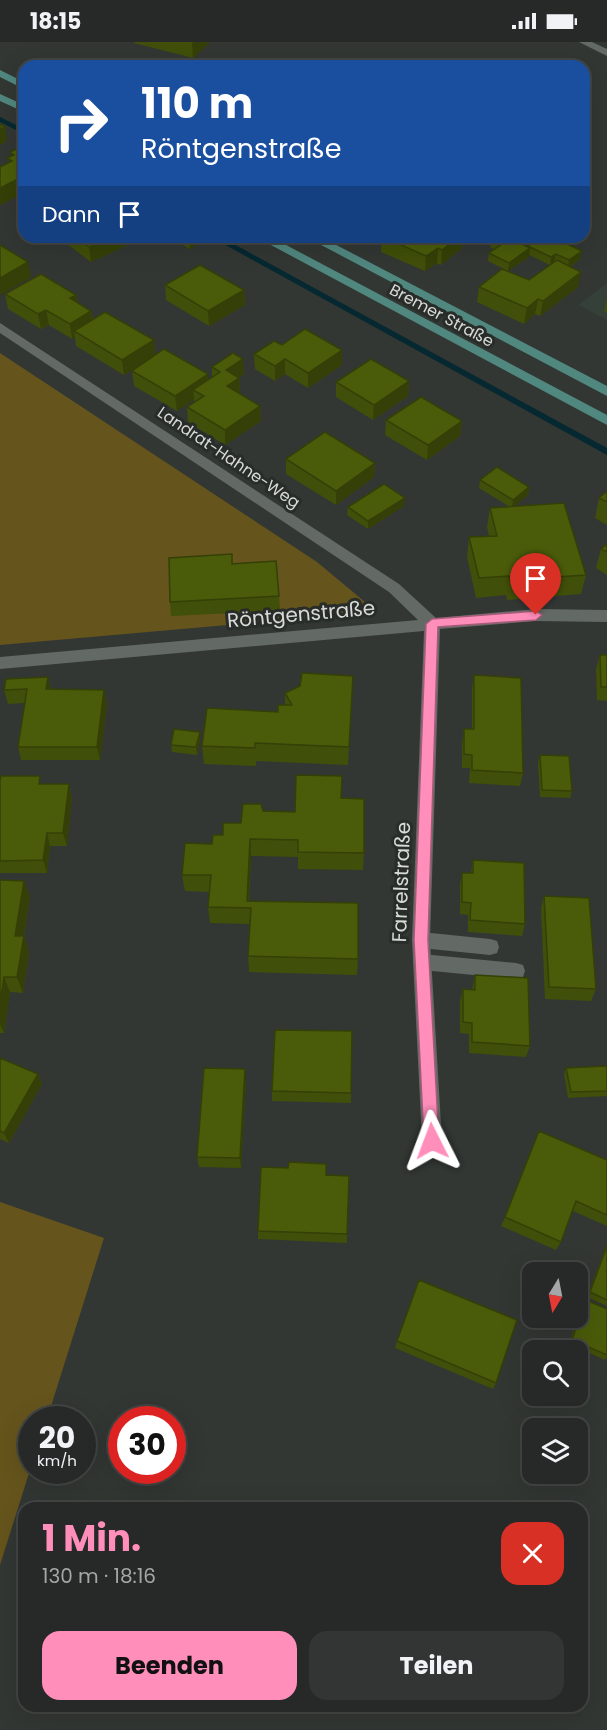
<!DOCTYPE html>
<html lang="de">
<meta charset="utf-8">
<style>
:root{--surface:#262927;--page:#323533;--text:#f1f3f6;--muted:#a4a6a7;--line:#424544;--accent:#ff8eba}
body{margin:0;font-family:Poppins,sans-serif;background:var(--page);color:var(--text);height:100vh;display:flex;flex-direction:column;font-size:22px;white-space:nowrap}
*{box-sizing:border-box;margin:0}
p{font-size:20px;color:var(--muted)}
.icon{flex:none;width:33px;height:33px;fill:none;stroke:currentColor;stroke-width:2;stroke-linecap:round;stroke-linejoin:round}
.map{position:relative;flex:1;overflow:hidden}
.panel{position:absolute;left:18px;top:1460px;width:570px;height:210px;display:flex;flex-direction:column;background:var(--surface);border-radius:18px;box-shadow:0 6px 24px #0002,0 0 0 2px var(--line)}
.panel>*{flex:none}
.hud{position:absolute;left:18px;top:18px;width:572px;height:183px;border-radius:18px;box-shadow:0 6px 24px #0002,0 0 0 2px var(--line);background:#1a4fa0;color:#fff;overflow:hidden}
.needle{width:39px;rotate:190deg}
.controls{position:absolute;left:522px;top:1220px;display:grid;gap:12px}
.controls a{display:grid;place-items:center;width:66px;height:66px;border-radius:12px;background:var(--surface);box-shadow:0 6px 24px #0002,0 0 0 2px var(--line);font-size:30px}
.speed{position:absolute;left:18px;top:1364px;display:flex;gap:12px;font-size:30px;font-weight:700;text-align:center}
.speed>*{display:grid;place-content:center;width:78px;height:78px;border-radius:50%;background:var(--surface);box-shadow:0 6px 24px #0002,0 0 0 2px var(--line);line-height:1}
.speed small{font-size:15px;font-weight:400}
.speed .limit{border:9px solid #d22;background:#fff;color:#111}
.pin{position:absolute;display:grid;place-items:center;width:51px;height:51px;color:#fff;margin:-62px -26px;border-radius:50% 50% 50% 0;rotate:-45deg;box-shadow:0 0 6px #0007}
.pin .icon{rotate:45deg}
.me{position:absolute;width:66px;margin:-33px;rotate:357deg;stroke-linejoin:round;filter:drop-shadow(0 0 4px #0008)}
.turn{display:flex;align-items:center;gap:21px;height:126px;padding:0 24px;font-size:27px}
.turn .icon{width:78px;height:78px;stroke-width:2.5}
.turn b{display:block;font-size:42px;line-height:51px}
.then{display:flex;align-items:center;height:57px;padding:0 24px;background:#0003;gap:12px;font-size:22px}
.round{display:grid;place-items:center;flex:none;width:63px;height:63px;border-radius:18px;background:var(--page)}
.headline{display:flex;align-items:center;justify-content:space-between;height:102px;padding:0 24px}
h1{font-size:36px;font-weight:700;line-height:45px;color:var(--accent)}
.button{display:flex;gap:12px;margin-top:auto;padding:12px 24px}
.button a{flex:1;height:69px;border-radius:18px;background:var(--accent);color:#111;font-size:24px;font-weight:700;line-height:69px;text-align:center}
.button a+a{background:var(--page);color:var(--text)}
.status{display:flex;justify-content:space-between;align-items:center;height:42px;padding:0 30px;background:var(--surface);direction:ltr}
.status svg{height:16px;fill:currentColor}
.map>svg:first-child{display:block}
.built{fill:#354038}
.green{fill:#65541c}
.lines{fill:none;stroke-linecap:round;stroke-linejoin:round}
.stream{fill:#052831;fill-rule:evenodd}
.service{fill:#636965;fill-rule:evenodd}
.minor{fill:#636965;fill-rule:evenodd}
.tertiary{fill:#636965;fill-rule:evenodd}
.primary{fill:#50877f;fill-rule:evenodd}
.wall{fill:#404f09}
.shaded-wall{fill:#344007}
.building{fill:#4a5c0a;stroke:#344007;stroke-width:1.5}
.route{fill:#ff8eba;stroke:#a65c79;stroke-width:1.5}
.labels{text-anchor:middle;stroke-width:6;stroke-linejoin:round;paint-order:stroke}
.far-street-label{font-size:16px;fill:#d7dad8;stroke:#282d2a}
.street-label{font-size:20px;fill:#d7dad8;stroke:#282d2a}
</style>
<div class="status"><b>18:15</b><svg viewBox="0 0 49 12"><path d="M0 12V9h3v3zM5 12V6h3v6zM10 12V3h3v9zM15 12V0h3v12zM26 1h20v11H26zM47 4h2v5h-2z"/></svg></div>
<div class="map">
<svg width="607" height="1688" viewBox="0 0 607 1688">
<rect width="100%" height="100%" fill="#323734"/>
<path class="built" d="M607,241v37l-29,-15z"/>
<path class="green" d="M0,311l317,209 60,50 -377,33z
M0,1160l104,36 -57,181h-15l-1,48 -31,98z"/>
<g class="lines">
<path class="stream" d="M0,75l24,12v5l-24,-12z
M211,195h10l386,211v7z"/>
<path class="service" d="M421,890l69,7 7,2 2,6 -2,6 -7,2 -69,-7 -7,-2 -2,-6 2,-6z
M422,912l94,9 7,2 2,6 -2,6 -7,2 -94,-9 -7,-2 -2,-6 2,-6z"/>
<path class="minor" d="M0,281l399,261 37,34 100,-9 71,1v12l-71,-1 -96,8 -10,311 12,201 -3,7 -7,3 -7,-3 -3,-7 -10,-201 12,-309 -424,38v-12l418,-37 -29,-28 -389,-259z"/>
<path class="tertiary" d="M579,0h13l15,7v7z"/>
<path class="primary" d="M0,28l24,12v7l-24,-12z
M0,52l24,11v7l-24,-11z
M256,195h15l336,178v10z
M306,195h15l286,149v10z"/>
</g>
<path class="wall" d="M134,0h76l-17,16 -59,-15z
M58,195h87l-54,25z
M169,195h37v2l-16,10z
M382,195l80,11 -21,17 -4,-2 -12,8 -44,-19z
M492,197l36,8v-1l52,13 -10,8 8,20 -38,29 -5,-2 -11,10 -47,-22 2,-15 50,-7 21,-15 -21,-10v2l-21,14 -20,-10 1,-8 5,-4 -4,-2z
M165,243l79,5 1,15 -36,21 -43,-26z
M5,252l71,1 2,8 13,8 2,8 61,21 1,15 -31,20 -48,-29 -1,-9 -3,2 -23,-14 -8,4 -33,-20z
M607,256v15l-3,-2z
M282,303l60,5v15l-34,23 -23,-14 -10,7 -20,-12 -1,-15z
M212,325l32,7 -5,3 1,16h-1l21,13 1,15 -36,24 -37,-23 -1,-15 7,-5v-3l-17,12 -43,-25 -2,-15 76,9 4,-3z
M409,339l-1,15 -35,24 -37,-23v-15z
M386,378l76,1 -2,15 -33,24 -42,-25z
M286,417l89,4 -1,14 -38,28 -50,-31z
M480,438l49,7 -1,8 -14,11 72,69 -5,19 -74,6 -1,-5 -30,3 -9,-41 2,-20 20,-1 -2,-9 3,-19 20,-1 -31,-19z
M607,449v34l-12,-7 4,-20z
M404,464l-36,23 -21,-14 1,-8z
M607,502v31l-11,-7 5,-19z
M232,522l47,32 1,15 -109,5 -1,-14z
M600,613h7v46l-10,-1 -1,-31z
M474,633l49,98 -3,13 -51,-3 1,-15h-8v-25l2,-14h8v-40z
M353,634l-5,89 -92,-4v5l-52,-2 -2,-18 76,-34 7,-7v-12z
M48,635l3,12 53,1 3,14 -7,56h-79l-3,-13 7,-44 -17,1 -4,-14z
M200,690v7l-3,16 -25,-3 -1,-7z
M540,713l32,36 -2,7 -30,-1 -2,-34z
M0,739l42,3 30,13 -5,49h-17l-3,27h-47z
M341,756l23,55 -1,17 -65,-1v-12l-47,-1 -2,45 109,58 -1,16 -108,-3 -1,-16 2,-32 -40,-1 -2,-16 1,-15 -24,-1 -3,-16 30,-31 29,-21 22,-12 32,1z
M473,818l52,64 -3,12 -54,-4v-17l-8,-1v-29l2,-12h9z
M0,838l24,1 6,16 -6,39 5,16 -6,41 -13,-1 -6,41h-4z
M544,854l52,93 -5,12 -46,-2 -4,-91z
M475,933l55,71 -4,11 -57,-4v-19l-9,-1v-32l3,-12 9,1z
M0,1016l38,16 4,10 -33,59 -9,-4z
M607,1024v30l-39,2 -4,-24 2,-6z
M246,1038l-5,88 -42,-1 -2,-10z
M272,1049l79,2v10l-79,-2z
M607,1118v66l-34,-15 -12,31 -5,8 -55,-24 4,-9z
M326,1133l21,59v9l-89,-4v-8z
M607,1202v62l-20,-9z
M586,1258l21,9v48l-2,3 -36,-16 14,-40z
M397,1299l99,42 -3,6 -98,-41z"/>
<path class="shaded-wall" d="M194,0h16l-17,16 -1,-15z
M5,85l2,14 -7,4v-16z
M24,134v17l-24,12v-17z
M111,195h34l-54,25 -2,-15z
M195,195h11v2l-16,10 -1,-9z
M459,195h4l-1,11 -21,17 1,-15z
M438,206l-1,15 -12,8 1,-15z
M530,206l-1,9 -21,14 1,-8z
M582,209l-2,8 -12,9 1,-8z
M556,212l-2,8 -4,3 1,-8z
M28,220l3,15 -31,18v-17z
M581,230l-3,15 -38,29 3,-15z
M244,248l1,15 -36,21 -1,-15z
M76,253l3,15 -9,-12z
M538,257l-3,15 -11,10 3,-16z
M46,268l3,15 -8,4 -3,-15z
M91,269l3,15 -20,5 1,6 -3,2 -2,-15z
M154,298l1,15 -31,20 -2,-15z
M342,308v15l-34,23v-15z
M243,317l1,15 -17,11 -1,-15z
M285,317v15l-10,7v-15z
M208,332l1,15 -16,1 1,9 -17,12 -2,-15z
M239,336l1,15 -13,8v-15z
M409,339l-1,15 -35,24 1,-15z
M260,364l1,15 -36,24v-15z
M462,379l-2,15 -33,24 1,-15z
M375,421l-1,14 -38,28v-14z
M529,445l-1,8 -16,13 1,-8z
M405,456l-1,8 -36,23v-8z
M48,635l3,14 -5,-2z
M104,648l3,14 -7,56 -3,-13z
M200,690v7l-3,16 -1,-8z
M69,742l3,13 -5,49 -4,-13z
M47,791l3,13 -3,27 -4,-13z
M250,797l1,17 -3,52 -1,-7z
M24,839l6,16 -9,55 -6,-16z
M24,894l5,16 -6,41 -6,-16z
M4,935l6,15 -6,41 -4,-9v-21z
M245,1027l1,11 -5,88 -1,-10z
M38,1032l4,10 -33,59 -5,-10z"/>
<path class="building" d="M0,82l5,3 -5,2z
M24,104v30l-24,12v-21l12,-6 -5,-3 7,-3 -4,-3z
M76,195h35l-22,10z
M183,195h12l-6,3z
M383,195h76l-17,13 -4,-2 -12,8z
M495,195h12l23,11 -21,15 -20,-10 13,-9 -10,-5z
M540,195h12l30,14 -13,9 -13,-6 -5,3 -23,-11z
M0,203l28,17 -28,16z
M557,218l24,12 -38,29 -5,-2 -11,9 -48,-21 23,-18 27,11z
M200,223l44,25 -36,21 -43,-26z
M41,232l35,21 -6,3 21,13 -21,13 -24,-14 -8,4 -33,-20z
M105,270l49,28 -32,20 -48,-29z
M305,287l37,21 -34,23 -23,-14 -10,7 -21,-12 20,-13 8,4z
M164,307l44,25 -33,22 -43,-25z
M233,311l10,6 -17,11 13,8 -12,8 33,20 -35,24 -38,-23 17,-11 -11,-6 27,-18 -8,-5z
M371,317l38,22 -35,24 -38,-23z
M421,355l41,24 -34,24 -42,-25z
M325,390l50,31 -39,28 -50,-32z
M497,425l32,20 -16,13 -33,-20z
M384,442l21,14 -37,23 -20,-14z
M607,449v11l-8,-4z
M564,461l22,72 -76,5 -1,-4 -30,2 -10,-41 28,-1 -7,-28z
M607,502v8l-6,-3z
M232,512v10l44,-3 3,35 -109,6 -1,-44z
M600,613h7v32h-6z
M302,631l51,3 -4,71 -94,-4v5l-53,-2 5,-38 71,4v-7h14l-7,-12 15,-7z
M474,633l47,3 2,95 -51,-3v-15l-8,-1v-25h10z
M48,635l-2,12 58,1 -7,57h-79l9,-58 -23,1 2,-11z
M174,687l26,3 -4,15 -25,-2z
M540,713l29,1 3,35 -30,-1z
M296,733l46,1 -1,22 23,1v54l-66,-1v-12l-48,-1 -3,62 111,2v56l-110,-3 3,-48 -43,-1 3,-32h-29l3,-32 27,1 1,-9h10v-12h18l2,-19h18l2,7 32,1z
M1,734h39l-1,8h30l-6,49h-16l-4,27 -43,1v-80z
M473,818l51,3 1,61 -55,-4 1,-17 -9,-1v-29h11z
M0,838l24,1 -9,55h9l-7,41h-13l-4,26z
M544,854l45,2 7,91 -47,-2z
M475,933l53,3 2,68 -58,-4v-19l-9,-1v-33l12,1z
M275,988l77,1 -1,62 -79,-2z
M0,1016l38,16 -34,59 -4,-2z
M607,1024v25l-36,1 -5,-24z
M204,1026l41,1 -5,89 -43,-1z
M539,1089l68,29v55l-31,-14 -15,41 -56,-25z
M289,1120l37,2v11l23,1 -2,58 -89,-3 3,-64 27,1z
M607,1204v54l-17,-8z
M419,1238l98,40 -21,63 -99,-42z
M586,1258l21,9v46l-35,-15z"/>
<path class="route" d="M536,569l6,4 -6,5 -98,7 -10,313 11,201 -2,5 -5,2 -6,-2 -2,-5 -10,-201 12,-316 6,-5z"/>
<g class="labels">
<g class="far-street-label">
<text transform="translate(442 273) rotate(28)" y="6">Bremer Straße</text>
<text transform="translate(229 415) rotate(34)" y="6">Landrat-Hahne-Weg</text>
</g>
<g class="street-label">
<text transform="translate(301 572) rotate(-5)" y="7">Röntgenstraße</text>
<text transform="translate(401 840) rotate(-88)" y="7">Farrelstraße</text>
</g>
</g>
</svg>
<div class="controls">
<a><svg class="needle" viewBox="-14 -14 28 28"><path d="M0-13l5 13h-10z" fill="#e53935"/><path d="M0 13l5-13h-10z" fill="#a4a6a7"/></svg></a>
<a><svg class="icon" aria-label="search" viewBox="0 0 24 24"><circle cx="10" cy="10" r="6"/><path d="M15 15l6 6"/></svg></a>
<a><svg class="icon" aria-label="layers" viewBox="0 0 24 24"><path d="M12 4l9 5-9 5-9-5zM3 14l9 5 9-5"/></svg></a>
</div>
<div class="speed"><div>20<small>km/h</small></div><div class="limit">30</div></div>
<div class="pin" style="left:536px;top:573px;background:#d93025"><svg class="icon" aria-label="arrive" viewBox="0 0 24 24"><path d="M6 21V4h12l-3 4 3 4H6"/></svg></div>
<svg class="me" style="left:432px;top:1099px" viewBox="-20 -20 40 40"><path d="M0-17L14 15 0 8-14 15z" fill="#ff8eba" stroke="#fff" stroke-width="4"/></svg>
<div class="hud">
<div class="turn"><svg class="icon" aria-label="right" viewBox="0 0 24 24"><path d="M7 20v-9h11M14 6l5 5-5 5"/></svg><div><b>110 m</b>Röntgenstraße</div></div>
<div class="then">Dann<svg class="icon" aria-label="arrive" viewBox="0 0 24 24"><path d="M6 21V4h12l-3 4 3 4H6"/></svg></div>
</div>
<section class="panel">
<div class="headline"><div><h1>1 Min.</h1><p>130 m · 18:16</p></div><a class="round" style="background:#d93025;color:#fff"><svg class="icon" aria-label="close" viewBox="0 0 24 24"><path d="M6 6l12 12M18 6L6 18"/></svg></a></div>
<div class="button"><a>Beenden</a><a>Teilen</a></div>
</section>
</div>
